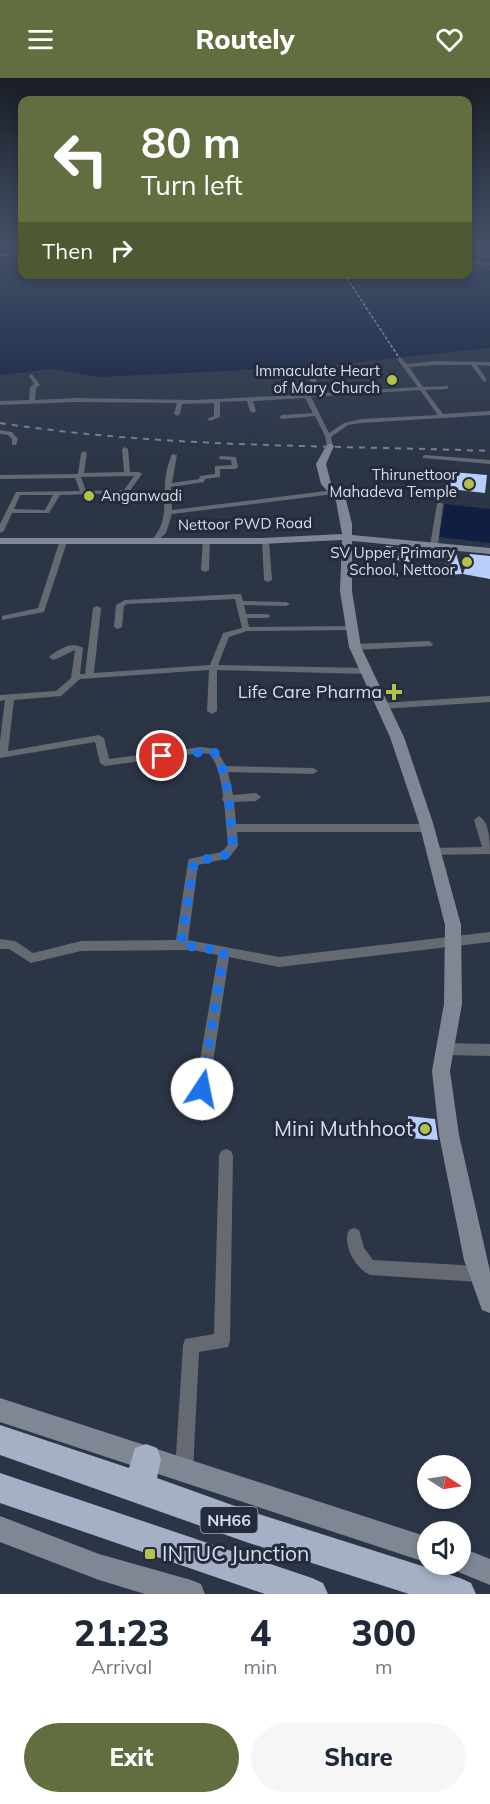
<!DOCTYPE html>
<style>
:root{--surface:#fff;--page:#f6f6f7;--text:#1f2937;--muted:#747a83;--accent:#626e3f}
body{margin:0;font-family:Mulish,sans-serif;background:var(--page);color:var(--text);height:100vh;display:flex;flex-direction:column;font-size:22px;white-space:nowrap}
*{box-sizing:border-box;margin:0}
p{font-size:20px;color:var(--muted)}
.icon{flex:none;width:33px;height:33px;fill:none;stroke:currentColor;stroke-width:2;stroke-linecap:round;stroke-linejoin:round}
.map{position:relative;height:1516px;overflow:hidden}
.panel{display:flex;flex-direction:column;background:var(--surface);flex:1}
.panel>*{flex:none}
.banner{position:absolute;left:18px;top:18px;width:454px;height:183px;border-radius:12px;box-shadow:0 3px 9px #0003;background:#626e3f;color:#fff;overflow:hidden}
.needle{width:39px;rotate:102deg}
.buttons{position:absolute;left:417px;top:1377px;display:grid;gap:12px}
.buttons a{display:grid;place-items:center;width:54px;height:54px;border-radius:50%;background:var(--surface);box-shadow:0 3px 9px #0003;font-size:30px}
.pin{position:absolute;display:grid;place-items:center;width:51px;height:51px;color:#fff;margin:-26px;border:3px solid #fff;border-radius:50%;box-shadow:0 2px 6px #0007}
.me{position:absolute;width:66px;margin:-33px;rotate:11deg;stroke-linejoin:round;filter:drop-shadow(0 0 4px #0008)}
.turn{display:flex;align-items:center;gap:21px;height:126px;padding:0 24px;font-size:27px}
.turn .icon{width:78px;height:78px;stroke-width:2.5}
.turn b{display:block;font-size:42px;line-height:51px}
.then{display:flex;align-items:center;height:57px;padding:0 24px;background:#0003;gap:12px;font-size:22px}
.eta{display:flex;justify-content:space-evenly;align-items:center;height:102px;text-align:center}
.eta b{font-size:36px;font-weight:800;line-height:42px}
.cta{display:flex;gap:12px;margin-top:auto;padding:12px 24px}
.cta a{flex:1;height:69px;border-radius:36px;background:var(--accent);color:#fff;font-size:24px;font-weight:800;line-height:69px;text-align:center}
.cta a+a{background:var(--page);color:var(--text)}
header{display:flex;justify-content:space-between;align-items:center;height:78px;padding:0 24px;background:var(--accent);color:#fff;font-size:27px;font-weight:800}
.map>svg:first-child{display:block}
.water{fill:#0f1e41}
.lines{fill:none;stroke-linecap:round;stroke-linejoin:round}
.ferry{stroke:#b0c9ff;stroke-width:1.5;stroke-dasharray:3 2;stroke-linecap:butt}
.building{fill:#b8cffe}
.street{fill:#656972;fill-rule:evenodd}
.secondary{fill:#7f8694;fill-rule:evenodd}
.highway{fill:#a5b0c6;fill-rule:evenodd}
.rail{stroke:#7b8391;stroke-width:2;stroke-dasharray:6 6;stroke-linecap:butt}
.route{stroke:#1a73e8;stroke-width:10;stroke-dasharray:0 18}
.poi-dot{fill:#b5c249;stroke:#232b3c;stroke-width:2}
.labels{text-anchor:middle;stroke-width:6;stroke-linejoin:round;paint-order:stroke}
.far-poi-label{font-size:15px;fill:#d8dee9;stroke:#232b3c;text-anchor:end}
.far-street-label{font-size:15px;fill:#d8dee9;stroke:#232b3c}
.shield{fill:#232b3c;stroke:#a2a8b5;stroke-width:1.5}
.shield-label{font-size:16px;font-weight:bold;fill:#d8dee9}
.poi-label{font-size:18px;fill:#d8dee9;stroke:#232b3c;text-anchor:end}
.near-poi-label{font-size:21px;fill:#d8dee9;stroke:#232b3c;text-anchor:end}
</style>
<header><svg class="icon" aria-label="menu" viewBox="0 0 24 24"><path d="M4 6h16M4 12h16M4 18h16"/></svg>Routely<svg class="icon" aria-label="heart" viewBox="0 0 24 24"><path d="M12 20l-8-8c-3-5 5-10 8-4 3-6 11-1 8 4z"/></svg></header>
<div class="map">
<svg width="490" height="1516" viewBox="0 0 490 1516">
<rect width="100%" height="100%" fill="#2c3546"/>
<path class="water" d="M0,168h22v28h446v-4l22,1v77l-179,19 -212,10 -46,-8 -53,6z
M445,426l45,5v34l-51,-6z"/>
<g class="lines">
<path class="ferry" d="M0,177h22
M344,196l56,85"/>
</g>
<path class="building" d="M452,394l35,3 -2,18 -35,-4z
M386,468l27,3 -3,13 -13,-2 2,-6 -14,-1z
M446,474l10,1 6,21 -17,1z
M470,476l20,2v23l-27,-5z
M408,1038l27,3 3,21 -30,-2z"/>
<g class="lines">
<path class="street" d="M468,175l22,2v2l-22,-2z
M468,183l22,2v2l-22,-2z
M400,279l7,7 28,-3 55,1v4l-13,-1 10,15 -3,2 -13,-17h-36l-26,2 14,20 25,-1v2l-2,1 -21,1 18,24 47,-3v4l-129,8 -13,2 -17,12 2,9 -3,2 -3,-2 -2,-10 -10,-20 -33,3 -3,-2 3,-2 31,-2 -8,-15 -52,3 3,10 -3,2 -3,-2 -3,-10 -27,1v15l-10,4 -3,-2 7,-3v-13l-32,1 -2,10 -3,2 -3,-2 3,-11 -102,-1 -75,3v-4l29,-1 1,-13 4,-3 -5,-8 3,-2 8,11 -4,3 -1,12 40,-2 119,2 124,-6 -10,-18 3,-2 3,2 9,17 95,-6 -21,-28zM420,312l18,25 -77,4 -17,4 -15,10 -18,-36z
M0,352l12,2 6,7 -2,6h-4v-6l-4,-4 -8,-1z
M125,369l3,2 2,23h9l3,2 -14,19 -68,2 -11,18h-37l-8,18 -4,2v-9l16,-32 64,-1 -5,-13 -75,1v-4l78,-1 3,-21 3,-2 3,2 -3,20 40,-1 -2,-23zM134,398l-10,14 -38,1 -5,-14zM20,417h33l-8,15 -31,-1z
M172,376l5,1 -5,28 27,-4 1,-3 15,-2v-8l17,-1 -1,-5 -12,-1v-2l2,-1 15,1 2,10 -3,2h-15v8l-15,2 -1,3 -33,5 1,23 162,-20h56l3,2 -3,2h-56l-162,20 -6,19 -10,9 -4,-2c16,-20 11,-31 13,-54 0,-10 3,-23 7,-32z
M425,377l65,5v4l-67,-6v-2z
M440,424l3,2 -5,41 -4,2 -4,-2 7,-41z
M203,460l7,2 -1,30 -4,2 -4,-2z
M262,461l7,2 3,39 -4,2 -4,-2z
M60,462l7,2 -23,70 -42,8v-4l36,-8z
M238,516h3l2,7 43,1 4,2 -4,2 -42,-1 2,9h21l4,2 -4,2h-20l2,9 103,-1 4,2 -4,2 -105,1 -18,6 -11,28 148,3 4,3 -4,3 -149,-4v41l-5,3 -5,-3 2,-41 -129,9 -19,17 -47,4 -6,51 91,-16 5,3 5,21 92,-12 15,2 10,17 87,2 5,3 -5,3 -85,-2 5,23 23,-2 5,4 -5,4 -22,1 2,22h191l5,4 -5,4h-190l1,14 -9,12 -31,7 -10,75 91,17 211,-25v10l-211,25 -50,-10 -20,132 -2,4 -5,2 -5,-2 -2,-4 23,-134 -25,-5 -112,1 -50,12 -22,-14h-9v-10l15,2 18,12 48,-12 95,-1 12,-78 1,-3 4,-1 29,-6 6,-7 -4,-43 -2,-3 1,-3c-2,-15 -4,-29 -13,-42l-9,-1 -96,13 -5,-3 -5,-21 -95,16v-17l5,-41 -5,1v-6l56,-4 15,-13 4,-28 -19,9 -3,1 -4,-3c10,-8 22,-16 34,-9l-3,26h5l8,-66 4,-2 4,2 -7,65 116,-8 13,-32 19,-5 -7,-29 -108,5 -3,2 -2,21 -4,2 -4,-2 2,-22 9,-5z
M429,563l4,3 -1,2 -77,4 -4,-3 4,-3z
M490,618v6l-109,7 -5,-3 5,-3z
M479,738c11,6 11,27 11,38l-61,1 -1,-3 1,-3 4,-1 49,-1 -8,-27z
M445,965l45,1v12l-45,-1 -5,-2 -1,-4 1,-4z
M226,1071l5,2 2,5 -3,185 -2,6 -29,5 -6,119 -3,6 -6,3 -6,-3 -3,-6 8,-126 2,-6 29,-5 5,-178 2,-5z
M354,1150l5,2 5,18 9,12 106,6 5,3 3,5 -3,5 -5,3 -109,-7c-15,-7 -28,-30 -21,-45z"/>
<path class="secondary" d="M330,365l4,3 -8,18 5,19 15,17 6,24v11l138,13v6l-138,-13v50l9,56 43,90 29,86 28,102 1,79 -12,67 9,64 31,136v42l-8,-3 -18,-50 -25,-125 -7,-64 12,-67 1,-79 -26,-102 -29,-86 -41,-90 -9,-56 2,-51 -81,4h-261v-6h261l81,-4 -6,-33 -15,-17 -5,-20 10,-18z
M0,1320l428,139v26l-428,-141z
M0,1438l99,38 92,26 10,4 4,10h-60l-46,-14 -99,-38z
M460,1469l30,12v26l-39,-16 -2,-5h11z"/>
<path class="highway" d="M0,1347l129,43 6,-20 11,-4 11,4 4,11 -4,19 89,32 214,68 11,5 5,11h-67l-163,-52 -246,-87z
M0,1395l312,105 11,5 5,11h-63l-265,-91z"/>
<path class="rail" d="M0,345c161,25 327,22 490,28"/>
</g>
<linearGradient id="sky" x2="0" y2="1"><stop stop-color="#181d26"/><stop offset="0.44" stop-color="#455168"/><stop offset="1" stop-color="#455168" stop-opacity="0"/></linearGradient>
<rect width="490" height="381" fill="url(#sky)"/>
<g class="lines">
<path class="route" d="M162,678l51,-5c17,18 17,71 20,95l-8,9 -31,7 -13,83 43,6 -22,138"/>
</g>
<g class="poi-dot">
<circle cx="392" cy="302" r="6"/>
<circle cx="469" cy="406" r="6"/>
<circle cx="89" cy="418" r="6"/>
<circle cx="467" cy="484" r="6"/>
<path d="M391 605h6v6h6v6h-6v6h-6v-6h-6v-6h6z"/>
<circle cx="425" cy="1051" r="6"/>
<rect x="144" y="1470" width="12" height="12" rx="3"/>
</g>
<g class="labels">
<g class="far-poi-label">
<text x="380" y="298">Immaculate Heart<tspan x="380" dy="17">of Mary Church</tspan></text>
<text x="457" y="402">Thirunettoor<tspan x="457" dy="17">Mahadeva Temple</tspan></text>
<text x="101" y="423" text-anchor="start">Anganwadi</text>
<text x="455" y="480">SV Upper Primary<tspan x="455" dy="17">School, Nettoor</tspan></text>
</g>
<g class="far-street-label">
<text transform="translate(245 446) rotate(-1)" y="5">Nettoor PWD Road</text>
</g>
<rect class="shield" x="200.5" y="1429" width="57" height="26" rx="4.5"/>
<g class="shield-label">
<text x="229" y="1448">NH66</text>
</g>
<g class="poi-label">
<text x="382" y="620">Life Care Pharma</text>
</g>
<g class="near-poi-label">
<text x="413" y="1058">Mini Muthhoot</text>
<text x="162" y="1483" text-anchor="start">INTUC Junction</text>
</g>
</g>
</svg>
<div class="buttons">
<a><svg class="needle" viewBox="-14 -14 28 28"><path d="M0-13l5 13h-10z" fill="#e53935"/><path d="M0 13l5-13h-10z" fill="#747a83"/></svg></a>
<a><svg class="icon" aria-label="sound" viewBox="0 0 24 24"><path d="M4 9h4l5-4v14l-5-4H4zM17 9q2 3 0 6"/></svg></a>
</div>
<div class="pin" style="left:162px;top:678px;background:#d93025"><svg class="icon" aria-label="arrive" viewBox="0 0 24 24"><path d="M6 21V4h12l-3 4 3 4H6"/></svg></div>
<svg class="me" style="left:202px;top:1011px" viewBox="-20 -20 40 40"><circle r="19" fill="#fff"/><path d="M0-13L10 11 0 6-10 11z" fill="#1a73e8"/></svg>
<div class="banner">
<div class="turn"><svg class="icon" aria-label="left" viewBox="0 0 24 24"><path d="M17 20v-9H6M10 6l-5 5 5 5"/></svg><div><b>80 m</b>Turn left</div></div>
<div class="then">Then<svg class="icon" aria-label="right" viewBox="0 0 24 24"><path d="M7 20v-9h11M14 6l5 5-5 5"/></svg></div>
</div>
</div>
<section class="panel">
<div class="eta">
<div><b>21:23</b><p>Arrival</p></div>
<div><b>4</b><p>min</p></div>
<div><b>300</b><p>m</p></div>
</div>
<div class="cta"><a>Exit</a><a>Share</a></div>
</section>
